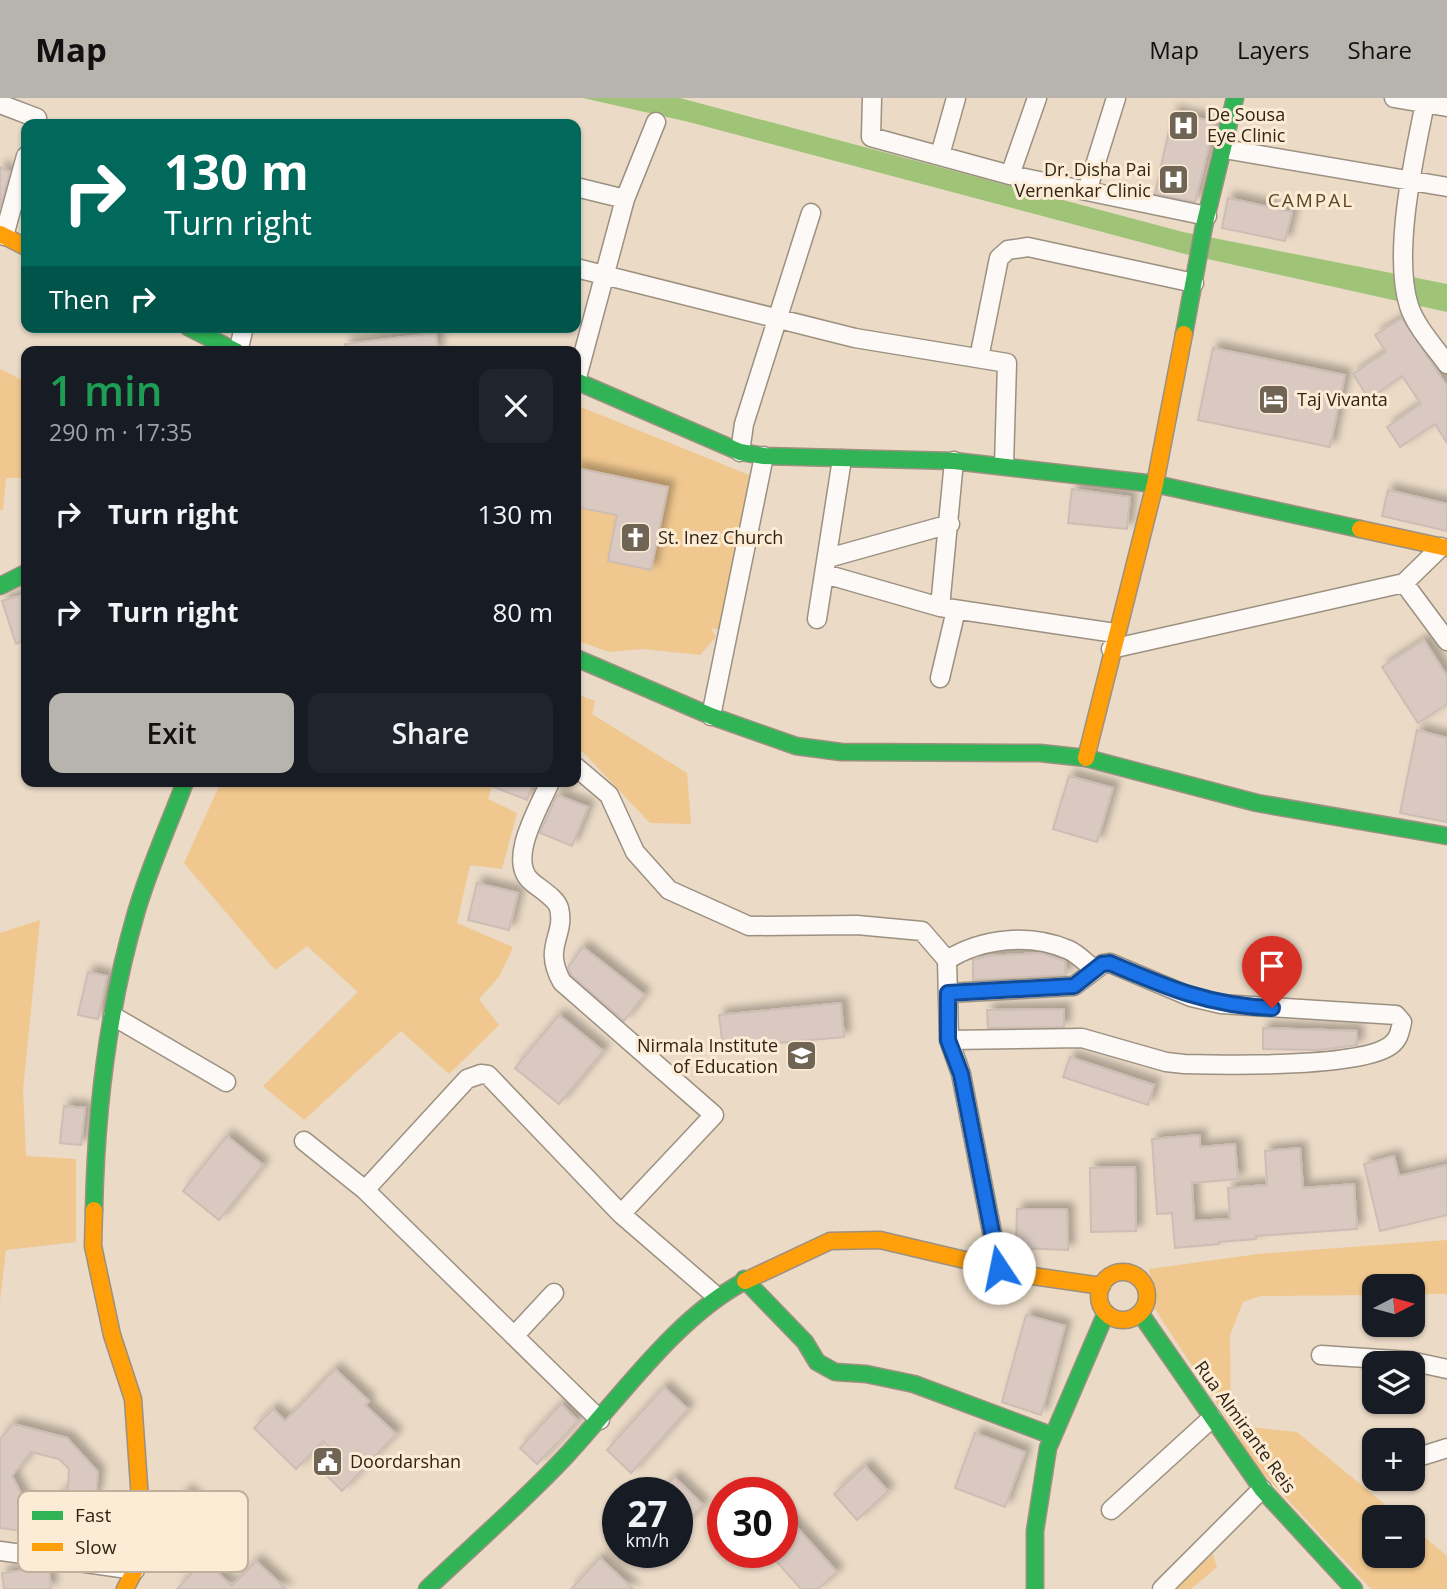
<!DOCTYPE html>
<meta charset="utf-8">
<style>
:root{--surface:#171b24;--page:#20242c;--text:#f1f3f6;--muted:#9ea1a6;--accent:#b7b3ad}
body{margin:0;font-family:"Open Sans",sans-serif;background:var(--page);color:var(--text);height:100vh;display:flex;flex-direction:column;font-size:26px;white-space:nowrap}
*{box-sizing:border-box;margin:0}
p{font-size:23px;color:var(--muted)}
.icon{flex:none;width:38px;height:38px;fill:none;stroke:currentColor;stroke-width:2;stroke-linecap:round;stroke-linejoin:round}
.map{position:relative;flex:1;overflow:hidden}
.details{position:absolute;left:21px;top:248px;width:560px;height:441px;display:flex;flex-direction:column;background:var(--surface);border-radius:14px;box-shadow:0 2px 5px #0004}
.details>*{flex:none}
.hud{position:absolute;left:21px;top:21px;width:560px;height:214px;border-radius:14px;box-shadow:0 2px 5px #0004;background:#00695c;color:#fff;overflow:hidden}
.needle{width:46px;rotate:84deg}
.controls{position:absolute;left:1362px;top:1176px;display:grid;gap:14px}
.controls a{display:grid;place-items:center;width:63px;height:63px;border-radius:14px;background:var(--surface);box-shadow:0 2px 5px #0004;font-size:35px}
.speed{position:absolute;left:602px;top:1379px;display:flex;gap:14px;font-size:35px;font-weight:700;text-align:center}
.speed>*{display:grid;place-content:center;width:91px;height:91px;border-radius:50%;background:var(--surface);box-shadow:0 2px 5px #0004;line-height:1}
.speed small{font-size:18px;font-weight:400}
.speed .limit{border:10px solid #d22;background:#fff;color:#111}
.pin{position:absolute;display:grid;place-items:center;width:60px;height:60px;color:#fff;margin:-72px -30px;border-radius:50% 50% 50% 0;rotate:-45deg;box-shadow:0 0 7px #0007}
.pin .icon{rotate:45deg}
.me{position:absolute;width:77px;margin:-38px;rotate:349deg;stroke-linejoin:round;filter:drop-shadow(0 0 5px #0008)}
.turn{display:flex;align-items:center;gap:24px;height:147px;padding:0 28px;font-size:32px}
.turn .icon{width:91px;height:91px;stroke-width:2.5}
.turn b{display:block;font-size:49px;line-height:60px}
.then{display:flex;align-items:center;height:66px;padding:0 28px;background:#0003;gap:14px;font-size:26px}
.round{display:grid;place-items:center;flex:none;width:74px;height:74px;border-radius:14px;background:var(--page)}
.head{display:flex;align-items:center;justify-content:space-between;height:119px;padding:0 28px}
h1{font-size:42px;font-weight:600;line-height:52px;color:#1e9e55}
.action{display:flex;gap:14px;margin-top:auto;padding:14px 28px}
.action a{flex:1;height:80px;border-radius:14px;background:var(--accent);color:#111;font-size:28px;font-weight:600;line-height:80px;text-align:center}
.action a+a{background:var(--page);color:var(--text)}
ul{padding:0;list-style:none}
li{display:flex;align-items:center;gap:21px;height:98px;padding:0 28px}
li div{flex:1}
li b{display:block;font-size:26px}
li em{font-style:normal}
header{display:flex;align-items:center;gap:42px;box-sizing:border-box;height:98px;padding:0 35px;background:var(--accent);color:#111}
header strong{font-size:33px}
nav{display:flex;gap:38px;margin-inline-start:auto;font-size:24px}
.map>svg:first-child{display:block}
.green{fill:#f0c78e}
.water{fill:#9fc478}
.building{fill:#d9c9c1;stroke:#cdbdb5;stroke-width:2;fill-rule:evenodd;filter:url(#shadow)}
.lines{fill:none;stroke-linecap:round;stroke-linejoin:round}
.street-casing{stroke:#9c9081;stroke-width:21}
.fast-casing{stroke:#9c9081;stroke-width:19}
.slow-casing{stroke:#9c9081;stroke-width:19}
.street{stroke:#fcf9f6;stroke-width:18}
.fast{stroke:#30b455;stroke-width:16}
.slow{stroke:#ff9f0a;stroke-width:16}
.route-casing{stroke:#114b97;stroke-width:18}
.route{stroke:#1a73e8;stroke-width:12}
.labels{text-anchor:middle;stroke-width:6;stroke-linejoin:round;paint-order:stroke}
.poi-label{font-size:18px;fill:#2f2416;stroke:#fdecd5;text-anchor:start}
.street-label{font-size:18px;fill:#2f2416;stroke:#fdecd5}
.neighbourhood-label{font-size:19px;letter-spacing:2px;fill:#5f4726;stroke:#fdecd5}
.key{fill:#fdecd5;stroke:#bfb09c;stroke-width:2}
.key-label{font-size:19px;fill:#2f2416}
</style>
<header>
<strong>Map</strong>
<nav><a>Map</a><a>Layers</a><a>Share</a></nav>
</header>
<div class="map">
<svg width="1447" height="1491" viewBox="0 0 1447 1491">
<defs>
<filter id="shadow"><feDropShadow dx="6" dy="-6" stdDeviation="3.5" flood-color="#0004"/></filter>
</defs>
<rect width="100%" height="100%" fill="#eadac6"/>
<path class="green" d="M0,271l26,13v96h-20l-3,32h-3z
M576,307l178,72 -35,153 -8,-2 5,9 -16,18 -56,-6 -35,3 -33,-12z
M576,596l19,7 -3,13 95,59 4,51 -41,-1 -67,-71 -7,-2z
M221,684h272l-5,17 29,14 -15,56 -32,-4 -13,58 56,24 -14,30 -20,22 20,26 -50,49 -48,-43 -97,89 -41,-34 95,-94 -51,-46 -32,24 -91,-107z
M40,822l-17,170 3,66 50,3v83l-70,8 -6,51v-368z
M1447,1142v54h-35v-8h-38v9l-113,1 -18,6 -13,33 1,90 66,7 103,85h-26v39h38v-29l35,29v33h-76l-112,-120 -104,-160 -6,-40 109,-15z
M1213,1456l4,13 -26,22h-20z"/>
<path class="water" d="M583,0h97l503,134 264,52v28l-262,-58 -496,-132z"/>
<path class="building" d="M1173,14l42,10 -20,80 -40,-8z
M0,69l10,5 -10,36z
M1228,100l64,14 -7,29 -63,-13z
M1402,220l45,68v57l-12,-19 -35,23 -13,-20 34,-23 -19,-28 -33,23 -16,-25 33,-22 -11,-17z
M436,235l2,19h-92l-1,-8z
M1213,250l132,27 -15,72 -132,-27z
M576,370l92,19 -17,83 -43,-9 9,-46 -41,-8z
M1072,391l58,8 -3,32 -59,-6z
M1388,392l59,14v27l-65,-15z
M26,496v46l-10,4 -14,-43z
M1424,542l23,36v28l-29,19 -36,-56z
M1417,632l30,8v84l-47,-9z
M1069,678l44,12 -16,54 -44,-13z
M481,684h52l-6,18z
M557,697l31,12 -16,39 -32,-13z
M477,785l41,10 -9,37 -41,-10z
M583,849l61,48 -20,26 -53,-46 -3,-8z
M1040,855l25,8 1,14 -93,5v-20l14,-4z
M88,874l19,4 -9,43 -20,-4z
M841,905l3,34 -121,11 -4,-33z
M1064,911v18l-76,1 -1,-18z
M559,917l44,36 -44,53 -44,-36z
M1263,930l94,3v14l-38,5 -56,-1z
M1070,959l84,28 -6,20 -85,-28z
M64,1008l21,2 -4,37 -21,-2z
M1200,1037v12l35,-3 3,35 -46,4 2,38 36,-2 -2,-31 39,-3 -2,-34 35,-3 3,40 51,-4 3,45 -101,7v3l-37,3v2l-44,4 -3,-35 -15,1 -5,-75z
M227,1038l36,29 -44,55 -36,-29z
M1394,1058l5,20 48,-11v50l-67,16 -16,-67z
M1135,1069l1,64 -45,1 -1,-64z
M1017,1111h50l1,41 -52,-2z
M1026,1217l39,11 -24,89 -39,-13z
M335,1271l34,32 -4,4 31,29 -54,57 -16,-16 16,-16 -19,-18 -27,28 -42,-41 19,-19 12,12z
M664,1289l24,22 -57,64 -24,-23z
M561,1306l17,17 -41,43 -17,-16z
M13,1326l54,14 31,34 -2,21 -32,44 -64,-9v-89zM31,1354l28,7 10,10 -1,19 -17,17 -26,-4 -13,-25z
M975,1335l50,19 -20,55 -50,-19z
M865,1368l23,25 -31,29 -23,-26z
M674,1379l29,28 -26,27v-39h-18z
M187,1393l26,25 -10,11 -2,30 31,29 24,-25 30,28h-109l18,-19 -29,-2 1,-56z
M782,1413l55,61 -19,17h-17l-33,-37h14z
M628,1454h30l-14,16z
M600,1460l33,31h-62z
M40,1470l9,1 2,20h-47l-2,-16z"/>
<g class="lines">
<defs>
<path id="street" d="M872,0l-1,39 139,38 197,41
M1394,0l53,9
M1426,0c-11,55 -34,154 -17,208 7,21 25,40 38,58
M0,6l37,14 -2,6
M1224,51l223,38
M940,57l16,-57
M1010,77l27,-77
M576,89l49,12
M1087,93l29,-93
M4,138l22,-80
M576,170l279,70 152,25 -3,102
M238,254l6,-25
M979,260l20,-100 9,-8 20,-3 166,36
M576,283l49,-182 31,-77
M740,354l4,-28 67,-211
M954,363l-14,146 175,26
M828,460l122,-34
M825,476l115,33
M1404,485l43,58
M817,521l25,-160
M1111,551l293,-66 37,-36
M940,580l16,-68
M711,618l53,-260
M576,669l33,28 26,57 34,38 80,36 108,-1 65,6 25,29 2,80 12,34 38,194
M550,684c-11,26 -44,79 -18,100 8,7 24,16 27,26 7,28 -17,38 3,74l152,133 -93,99
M947,862c35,-22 83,-27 122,-10 9,4 18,14 26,20
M948,895l126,-7 29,-22 7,-1 81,34 30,7 175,11 6,7c-2,9 -3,17 -11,23 -29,23 -166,20 -207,19l-18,-2 -84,-24 -133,2
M113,918l113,66
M304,1043l61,49 235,230
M365,1092l102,-111 14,-5 7,1 133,139 95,82
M514,1238l40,-43
M1321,1257l89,6 37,8
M1425,1357l22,-7
M1111,1412l101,-92
M0,1453l135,19
M1162,1491l100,-100"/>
<path id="fast" d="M188,229l49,25
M1184,236l20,-108 31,-128
M576,283l164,71 24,4 190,5 201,23 205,45
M0,488l26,-13
M576,560l135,58 85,30 45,6 199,1 46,5 171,45 190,33
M94,1112c2,-100 14,-201 42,-297 13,-45 33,-88 49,-131
M744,1181l61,63 12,20 18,10 31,2 48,10 139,52
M1140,1215l122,176 92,100
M427,1491c46,-44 96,-87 139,-133 54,-58 110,-139 179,-175
M1035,1491v-58l13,-83 58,-135"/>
<path id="slow" d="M0,136l26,13
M1360,431l87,19
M1086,660l69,-274 29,-150
M94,1112l-1,36 19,89 21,64 8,115 -6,56 -10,19
M1099 1198a24 24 0 1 1 48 0a24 24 0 1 1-48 0Z
M745,1183l85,-40 50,-1 153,36 69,10"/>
</defs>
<use href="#street" class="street-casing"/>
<use href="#fast" class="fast-casing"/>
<use href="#slow" class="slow-casing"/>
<use href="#street" class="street"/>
<use href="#fast" class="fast"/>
<use href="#slow" class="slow"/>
</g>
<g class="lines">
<defs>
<path id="route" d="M999,1170l-38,-194 -13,-34v-47l126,-7 28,-22 8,-1c56,24 100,43 162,45"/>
</defs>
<use href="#route" class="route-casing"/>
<use href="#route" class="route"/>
</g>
<defs>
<symbol id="hospital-square" viewBox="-11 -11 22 22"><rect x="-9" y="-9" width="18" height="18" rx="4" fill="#706454" stroke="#fdecd5"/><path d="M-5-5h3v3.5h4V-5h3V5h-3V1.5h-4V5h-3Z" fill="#fff"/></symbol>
<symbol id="hotel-square" viewBox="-11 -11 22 22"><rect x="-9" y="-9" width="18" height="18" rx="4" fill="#706454" stroke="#fdecd5"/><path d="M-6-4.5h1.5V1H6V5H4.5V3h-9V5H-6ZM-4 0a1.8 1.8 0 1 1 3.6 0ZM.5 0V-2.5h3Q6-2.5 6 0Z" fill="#fff"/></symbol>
<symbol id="church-square" viewBox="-11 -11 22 22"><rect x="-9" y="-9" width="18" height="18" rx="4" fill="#706454" stroke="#fdecd5"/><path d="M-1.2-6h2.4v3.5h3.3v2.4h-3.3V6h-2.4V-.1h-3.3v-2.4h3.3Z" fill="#fff"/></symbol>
<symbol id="university-square" viewBox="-11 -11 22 22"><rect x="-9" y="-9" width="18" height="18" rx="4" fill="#706454" stroke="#fdecd5"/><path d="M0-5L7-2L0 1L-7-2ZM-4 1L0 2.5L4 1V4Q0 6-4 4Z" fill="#fff"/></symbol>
<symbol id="civic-square" viewBox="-11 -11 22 22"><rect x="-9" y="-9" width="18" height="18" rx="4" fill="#706454" stroke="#fdecd5"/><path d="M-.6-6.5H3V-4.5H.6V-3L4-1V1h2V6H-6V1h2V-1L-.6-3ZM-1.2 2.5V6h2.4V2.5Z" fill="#fff"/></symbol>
</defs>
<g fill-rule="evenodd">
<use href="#hospital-square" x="1166" y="10" width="35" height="35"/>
<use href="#hospital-square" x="1156" y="64" width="35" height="35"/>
<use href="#hotel-square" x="1256" y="284" width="35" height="35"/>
<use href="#church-square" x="618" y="422" width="35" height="35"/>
<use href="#university-square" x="784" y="940" width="35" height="35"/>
<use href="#civic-square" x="310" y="1346" width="35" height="35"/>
</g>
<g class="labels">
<g class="poi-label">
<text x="1207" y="23">De Sousa<tspan x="1207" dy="21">Eye Clinic</tspan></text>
<text x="1151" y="78" text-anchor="end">Dr. Disha Pai<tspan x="1151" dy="21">Vernenkar Clinic</tspan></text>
<text x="1297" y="308">Taj Vivanta</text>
<text x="658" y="446">St. Inez Church</text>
<text x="778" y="954" text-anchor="end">Nirmala Institute<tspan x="778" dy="21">of Education</tspan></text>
<text x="350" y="1370">Doordarshan</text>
</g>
<g class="street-label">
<text transform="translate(1245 1329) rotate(54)" y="6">Rua Almirante Reis</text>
</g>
<g class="neighbourhood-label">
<text x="1311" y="109">CAMPAL</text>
</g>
</g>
<rect x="18" y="1393" width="230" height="81" rx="10" class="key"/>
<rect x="32" y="1413" width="31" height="9" fill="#30b455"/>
<rect x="32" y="1445" width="31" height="8" fill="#ff9f0a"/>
<g class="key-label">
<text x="75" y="1424">Fast</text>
<text x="75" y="1456">Slow</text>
</g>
</svg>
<div class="controls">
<a><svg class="needle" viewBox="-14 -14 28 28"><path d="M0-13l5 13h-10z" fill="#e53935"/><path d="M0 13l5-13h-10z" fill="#9ea1a6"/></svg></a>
<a><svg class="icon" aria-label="layers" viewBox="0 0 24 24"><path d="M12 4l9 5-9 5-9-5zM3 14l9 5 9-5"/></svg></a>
<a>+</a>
<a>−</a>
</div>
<div class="speed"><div>27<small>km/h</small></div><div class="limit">30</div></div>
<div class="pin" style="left:1272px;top:910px;background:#d93025"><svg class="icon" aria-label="arrive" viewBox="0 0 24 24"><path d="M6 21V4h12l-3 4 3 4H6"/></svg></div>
<svg class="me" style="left:999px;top:1170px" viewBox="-20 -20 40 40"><circle r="19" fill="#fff"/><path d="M0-13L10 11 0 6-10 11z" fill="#1a73e8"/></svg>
<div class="hud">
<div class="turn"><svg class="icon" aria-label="right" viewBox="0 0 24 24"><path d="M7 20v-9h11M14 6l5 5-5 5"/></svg><div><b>130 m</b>Turn right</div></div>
<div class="then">Then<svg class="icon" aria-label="right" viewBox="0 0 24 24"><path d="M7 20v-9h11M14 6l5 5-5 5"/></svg></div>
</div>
<section class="details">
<div class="head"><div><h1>1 min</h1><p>290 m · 17:35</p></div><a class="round"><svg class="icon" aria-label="close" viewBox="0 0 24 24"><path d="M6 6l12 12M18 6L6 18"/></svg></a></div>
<ul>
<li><svg class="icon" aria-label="right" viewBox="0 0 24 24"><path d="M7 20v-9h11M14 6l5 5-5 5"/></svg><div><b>Turn right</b></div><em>130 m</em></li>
<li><svg class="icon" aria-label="right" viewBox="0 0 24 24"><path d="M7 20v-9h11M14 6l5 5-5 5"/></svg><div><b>Turn right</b></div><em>80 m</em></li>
</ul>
<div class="action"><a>Exit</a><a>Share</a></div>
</section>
</div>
